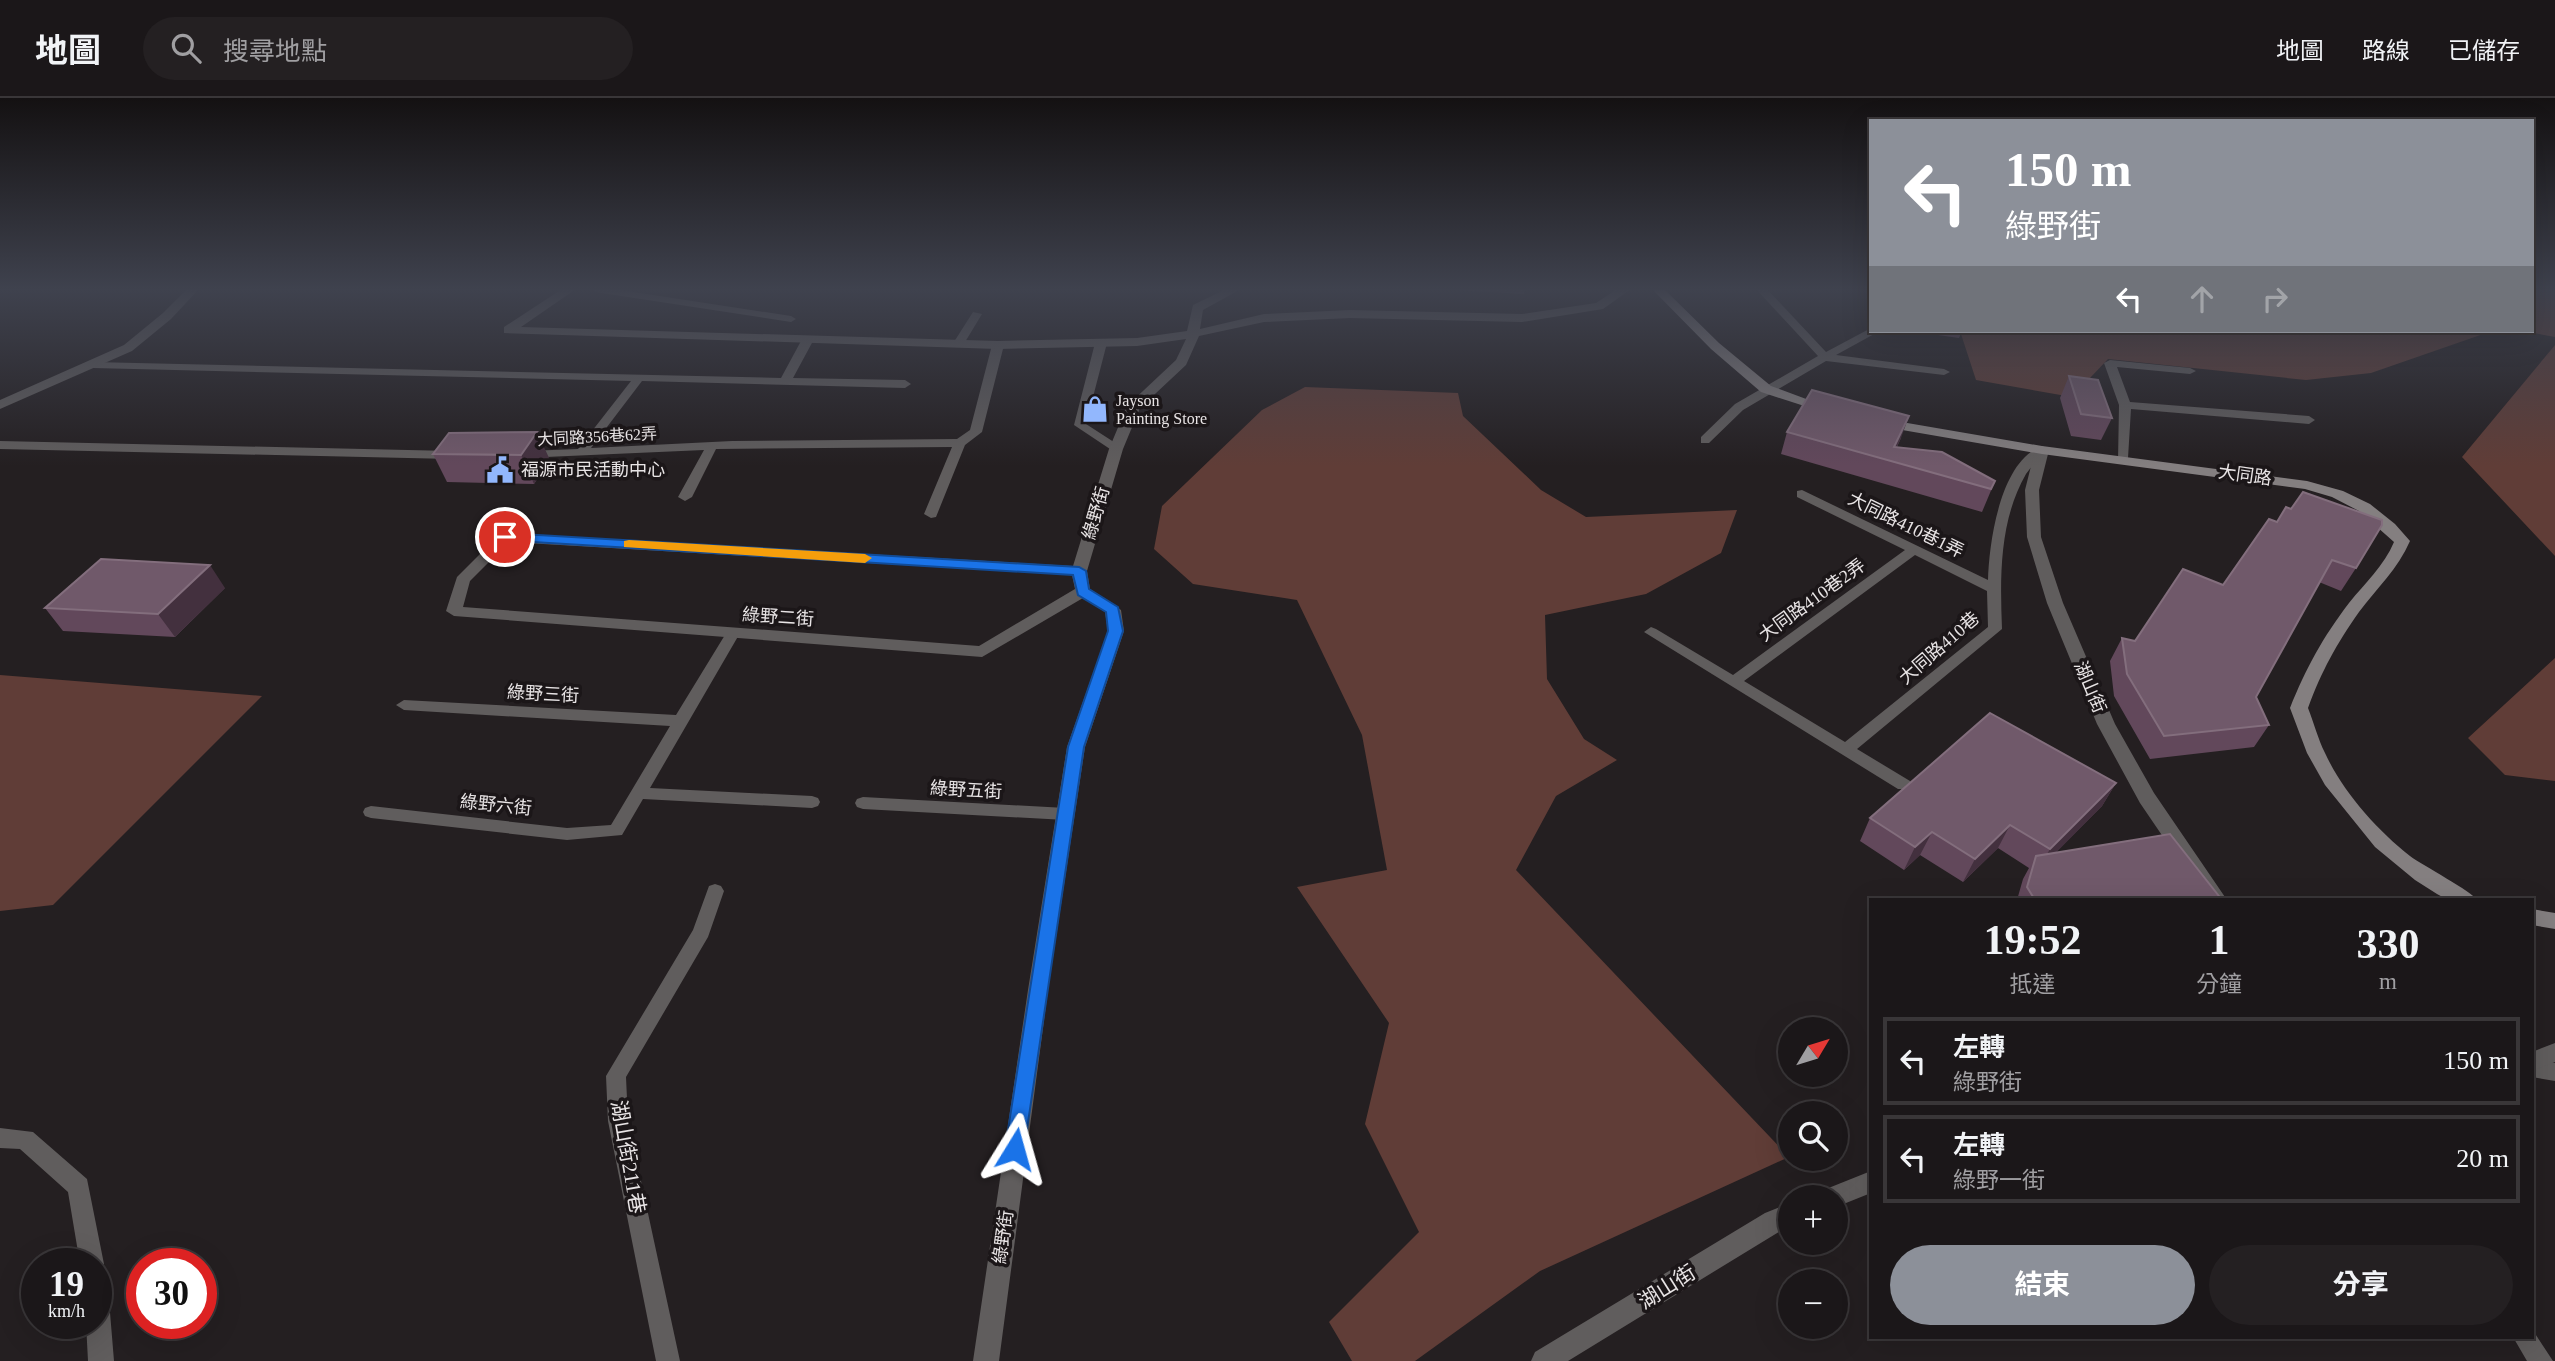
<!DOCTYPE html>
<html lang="zh-TW">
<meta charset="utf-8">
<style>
:root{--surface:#1b1719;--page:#242022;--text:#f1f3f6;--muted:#a09fa2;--line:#393638;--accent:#8c9099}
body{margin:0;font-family:"Times New Roman","Noto Sans TC",serif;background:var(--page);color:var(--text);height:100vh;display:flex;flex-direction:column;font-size:26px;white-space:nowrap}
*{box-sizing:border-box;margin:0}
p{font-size:23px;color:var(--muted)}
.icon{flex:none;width:38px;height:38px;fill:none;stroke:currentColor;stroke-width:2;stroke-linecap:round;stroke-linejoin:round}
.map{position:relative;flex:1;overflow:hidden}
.details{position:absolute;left:1869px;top:800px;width:665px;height:441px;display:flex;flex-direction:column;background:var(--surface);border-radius:0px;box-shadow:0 7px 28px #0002,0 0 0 2px var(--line)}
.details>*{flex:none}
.hud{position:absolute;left:1869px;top:21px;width:665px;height:214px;border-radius:0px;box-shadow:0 7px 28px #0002,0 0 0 2px var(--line);background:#8c9099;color:#fff;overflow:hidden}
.needle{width:46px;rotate:52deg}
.fabs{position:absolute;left:1778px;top:919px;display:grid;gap:14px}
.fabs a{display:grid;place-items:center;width:70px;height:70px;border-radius:50%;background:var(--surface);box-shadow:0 7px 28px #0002,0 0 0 2px var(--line);font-size:35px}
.speed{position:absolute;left:21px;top:1150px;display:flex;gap:14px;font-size:35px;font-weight:700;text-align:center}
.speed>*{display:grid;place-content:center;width:91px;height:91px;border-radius:50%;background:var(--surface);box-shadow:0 7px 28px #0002,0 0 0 2px var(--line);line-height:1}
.speed small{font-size:18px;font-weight:400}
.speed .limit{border:10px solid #d22;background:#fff;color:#111}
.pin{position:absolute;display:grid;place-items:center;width:60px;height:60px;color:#fff;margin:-30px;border:4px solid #fff;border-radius:50%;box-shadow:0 2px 7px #0007}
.me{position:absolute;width:77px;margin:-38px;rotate:8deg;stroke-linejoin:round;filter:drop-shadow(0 0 5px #0008)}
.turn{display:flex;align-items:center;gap:24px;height:147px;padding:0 21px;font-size:32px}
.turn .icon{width:91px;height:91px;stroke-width:2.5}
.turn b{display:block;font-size:49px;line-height:60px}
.lanes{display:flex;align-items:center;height:66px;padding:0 21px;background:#0003;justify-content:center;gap:35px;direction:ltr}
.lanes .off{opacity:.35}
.eta{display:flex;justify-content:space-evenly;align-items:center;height:119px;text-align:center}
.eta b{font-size:42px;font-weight:700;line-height:49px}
.cta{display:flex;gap:14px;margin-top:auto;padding:14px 21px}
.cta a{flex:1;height:80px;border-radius:42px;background:var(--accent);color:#fff;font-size:28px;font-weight:700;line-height:80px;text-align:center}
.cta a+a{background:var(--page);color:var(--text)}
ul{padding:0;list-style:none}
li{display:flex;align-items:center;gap:21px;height:88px;margin:0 14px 10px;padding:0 7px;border:4px solid var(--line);border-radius:0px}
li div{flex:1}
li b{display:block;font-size:26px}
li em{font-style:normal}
header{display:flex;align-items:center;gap:42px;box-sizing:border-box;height:98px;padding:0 35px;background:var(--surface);border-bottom:2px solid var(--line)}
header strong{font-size:33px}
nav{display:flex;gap:38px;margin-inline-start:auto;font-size:24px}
.search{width:490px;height:63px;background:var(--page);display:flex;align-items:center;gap:18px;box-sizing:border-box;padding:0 24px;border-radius:38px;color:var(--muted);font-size:26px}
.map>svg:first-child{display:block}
.green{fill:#603d37}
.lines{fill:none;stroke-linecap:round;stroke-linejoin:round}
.lane{fill:#605d5d;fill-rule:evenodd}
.street{fill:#605d5d;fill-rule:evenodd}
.secondary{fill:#847f80;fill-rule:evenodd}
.wall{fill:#62485b}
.shaded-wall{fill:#43303e}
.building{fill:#70596a;stroke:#836e7d;stroke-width:2}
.route{fill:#1a73e8;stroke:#114b97;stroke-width:2}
.slow{fill:#f59e0b}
.labels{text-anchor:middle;stroke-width:7;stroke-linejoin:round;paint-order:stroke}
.far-poi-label{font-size:16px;fill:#e8e4e5;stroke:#1b1618;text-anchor:start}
.far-street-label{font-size:16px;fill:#e8e4e5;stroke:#1b1618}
.poi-label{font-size:18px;fill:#e8e4e5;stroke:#1b1618;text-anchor:start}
.street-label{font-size:18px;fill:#e8e4e5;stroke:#1b1618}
.near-street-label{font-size:21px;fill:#e8e4e5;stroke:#1b1618}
</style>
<header>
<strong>地圖</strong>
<div class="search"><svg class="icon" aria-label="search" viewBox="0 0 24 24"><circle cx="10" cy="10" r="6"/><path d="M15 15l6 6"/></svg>搜尋地點</div>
<nav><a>地圖</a><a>路線</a><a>已儲存</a></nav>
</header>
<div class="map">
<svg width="2555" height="1263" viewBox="0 0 2555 1263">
<rect width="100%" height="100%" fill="#241f21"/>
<path class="green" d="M2532,191h23v48l-32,-6h9z
M1960,233h532l-121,42 -65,7 -198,-21 -36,38 -96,-17z
M2555,247v211l-93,-99z
M1305,289l153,6 5,23 78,74 45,27 151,-7 -16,43 -75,41 -101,21 2,64 37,60 33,21 -61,36 -40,74 273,287 -249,114 -125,90h-63l-23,-39 90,-90 -54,-108 24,-101 -92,-136 90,-17 -25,-135 -65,-135 -104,-16 -39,-35 8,-43 100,-96z
M2555,560v123l-50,-6 -37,-37z
M0,577l262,21 -209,209 -53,6z"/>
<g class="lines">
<path class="lane" d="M590,191h24l177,27 5,3 -5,3 -196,-30z
M1756,191h11l59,63 45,-24v3h6l-1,2 -40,22 108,14 6,3 -6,3 -118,-14 -83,49 -34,33h-8v-6l34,-33 83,-48z
M973,214l9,2 -20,33h-8l-2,-2z
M807,240l6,3 -20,37 112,2 6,4 -6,4 -263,-7 -51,67 141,-7 225,-2 13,-9 22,-85 10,-2 2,2 -22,87 -17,13 -29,72 -5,1 -7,-4 28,-67 -236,2 -24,48 -7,4 -7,-4 26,-47 -181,8 -2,-3 6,-4 51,-2 53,-68 -538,-13 -6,-3 6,-3 688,16 20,-37z
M1101,242l6,3 -21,81 34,22v6l-4,1 -42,-28 21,-82z
M2110,262l80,8 6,3 -6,3 -73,-7 13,35 179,14 6,4 -6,4 -178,-15 -3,49 -6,4 -4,-1 1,-56 -15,-42z
M0,343l452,10 6,4 -6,4 -452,-10z
M2042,348l6,4c-7,8 -16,15 -22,24 -27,47 -26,103 -24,155l-145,120 53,32 2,4 -2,4h-12l-254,-157 7,-5 5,2 77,46 172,-125 -108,-53v-6l5,-1 186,90c1,-37 12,-119 54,-134zM1915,457l72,36 1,36 -143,115 -101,-61z
M733,530l7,5 -90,155 162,8 6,2 2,4 -2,4 -6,2 -169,-9 -21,36 -55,5 -196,-22 -6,-2 -2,-4 2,-4 6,-2 196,22 44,-3 59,-99 -266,-16 -8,-5 8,-5 272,15 52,-85z
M863,699l203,11 6,2 2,4 -2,4 -6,2 -203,-11 -6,-2 -2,-4 2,-4z
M715,786l6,2 3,5 -16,46 -82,140 2,44 52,240h-24l-48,-240 -2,-45 87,-146 16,-44z
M2532,961l23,4v18l-23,-4z
M2532,1231l21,32h-26l-14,-24h19z"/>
<path class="street" d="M187,191h12l-28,30 -39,32 -132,58v-9l124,-55 39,-32z
M562,191h14l-55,38 477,14 139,-3 50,-7 6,-26 33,-16h15l-38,21 -3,19 64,-15 86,-4 172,4 74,-11 21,-14h14l-28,20 -81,13 -172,-4 -86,4 -65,14 -13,29 -46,43 -17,41 -36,122 3,18 31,21 3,21 -39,116 -37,243 -49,371h-26l55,-371 39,-243 41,-116 -3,-19 -22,-14 -101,59 -528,-41 -8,-5 11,-34 43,-43 5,-1 568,33 36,-117 18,-43 49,-46 10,-21 -49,7 -139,3 -494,-16v-6zM509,444l563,33 3,14 -96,57 -516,-39 7,-26z
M2042,348l7,4 -10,40 2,47 22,66 52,121 39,69 73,107h-21l-66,-97 -43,-79 -50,-121 -20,-66 -2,-47 10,-40z
M2555,945v19l-23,9v-19z
M0,1030l33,4 54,47 17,85 -3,8 -5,2v-10h-16l-12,-72 -48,-43 -20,-1z
M1871,1073v22l-35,14v-10h-14l4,-8z
M1790,1105v22l-222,136h-37l4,-9 230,-139z
M96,1178l9,3 3,9 6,73h-26l-2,-38h10z"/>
<path class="secondary" d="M1652,191h12l55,54 52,43 62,23 -7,4 -65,-21 -50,-43z
M1884,321l158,27 265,35 36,10 27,13 25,20 15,17c-12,28 -33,47 -51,71 -23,33 -37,58 -51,96 6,15 10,31 17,45 18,39 51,76 85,103 12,9 63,36 67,44h-29l-11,-6 -22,-14 -40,-33 -50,-62 -18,-32 -17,-45c16,-40 33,-71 59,-105 16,-20 35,-37 45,-61l-35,-31 -27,-14 -27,-8 -263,-35 -163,-28v-6z
M2532,811l23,4v16l-23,-4z"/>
</g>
<path class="wall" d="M1436,191h89l-1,5z
M1858,191h13v2z
M1910,233h52l-3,7z
M2069,278l43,42 -11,22 -30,-4 -11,-38z
M1787,334l114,6 -4,9 98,34 -13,31 -201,-58z
M449,335l101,27 -16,24 -87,-2 -14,-28z
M2277,424l79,46 -15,23 -22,-9 -63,115 13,28 -15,22 -104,12 -36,-63 -4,-35 12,-23 13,3 88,-56z
M225,490l-50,49 -112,-6 -18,-23z
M2116,685l-14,23 -47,47 167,47h-205l6,-21 6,-11 -31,-20 -35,34 -43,-27 -16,15 -44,-29 10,-23z"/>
<path class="shaded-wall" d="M1909,318l-8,22 -11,23 4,-14z
M537,334l13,28 -16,24 -13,-29z
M210,467l15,23 -50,49 -17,-23z
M2116,685l-14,23 -65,66 13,-23z
M2010,727l-12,23 -35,34 12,-23z
M1932,734l-12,23 -16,15 11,-23z"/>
<path class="building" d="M2069,278l29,4 14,38 -31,-4z
M1812,292l97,26 -15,31 48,5 53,29 -4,8 -204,-57z
M537,334l-16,23 -88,-1 16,-21z
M2303,394l79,28v5l-26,43 -24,-8 -76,137 13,28 -105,11 -37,-62 -5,-36 13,3 48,-72 40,16 46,-66 8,3 9,-15 5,2z
M101,461l109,6 -52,49 -113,-6z
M1990,615l126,70 -66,66 -40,-24 -35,34 -43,-27 -17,15 -45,-29z
M2170,736l52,66h-187l-8,-13 9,-31z"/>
<linearGradient id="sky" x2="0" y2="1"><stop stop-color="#141112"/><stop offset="0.52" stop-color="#3f424e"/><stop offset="1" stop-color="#3f424e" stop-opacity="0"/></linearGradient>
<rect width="2555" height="368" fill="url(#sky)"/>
<path class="route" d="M505,435l574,34 7,4 3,18 29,18 5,24 -39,116 -61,409 -8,2 -7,-2 -3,-7 63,-402 40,-116 -2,-19 -28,-17 -5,-20 -573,-35 -2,-3z"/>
<path class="slow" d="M629,442l236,14 7,4 -7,5 -241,-16v-6z"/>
<defs>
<symbol id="shop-bare" viewBox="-9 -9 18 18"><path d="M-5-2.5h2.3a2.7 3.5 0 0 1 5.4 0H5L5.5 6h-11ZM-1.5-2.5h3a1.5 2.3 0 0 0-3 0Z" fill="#92b7fd" stroke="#1b1618" stroke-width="2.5" paint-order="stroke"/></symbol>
<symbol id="civic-bare" viewBox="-9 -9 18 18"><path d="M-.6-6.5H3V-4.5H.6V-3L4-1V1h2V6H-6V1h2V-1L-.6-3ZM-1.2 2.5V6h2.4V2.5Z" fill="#92b7fd" stroke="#1b1618" stroke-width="2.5" paint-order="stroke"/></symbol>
</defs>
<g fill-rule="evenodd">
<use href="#shop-bare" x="1076" y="292" width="38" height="38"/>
<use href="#civic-bare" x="481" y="353" width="38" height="38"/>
</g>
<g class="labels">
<g class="far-poi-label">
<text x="1116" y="308">Jayson<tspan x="1116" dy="18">Painting Store</tspan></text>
</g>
<g class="far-street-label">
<text transform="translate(597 338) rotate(-3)" y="6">大同路356巷62弄</text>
</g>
<g class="poi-label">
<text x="521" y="378">福源市民活動中心</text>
</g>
<g class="street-label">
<text transform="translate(2245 377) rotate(8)" y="6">大同路</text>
<text transform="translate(1096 415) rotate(-74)" y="6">綠野街</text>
<text transform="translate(1906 427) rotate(26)" y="6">大同路410巷1弄</text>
<text transform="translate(1812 502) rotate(-36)" y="6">大同路410巷2弄</text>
<text transform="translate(778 519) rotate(4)" y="6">綠野二街</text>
<text transform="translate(1939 550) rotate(-41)" y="6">大同路410巷</text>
<text transform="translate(2090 589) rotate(67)" y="6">湖山街</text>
<text transform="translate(543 596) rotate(3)" y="6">綠野三街</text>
<text transform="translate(966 692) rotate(3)" y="6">綠野五街</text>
<text transform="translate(496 707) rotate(6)" y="6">綠野六街</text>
<text transform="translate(1003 1139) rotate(-82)" y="6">綠野街</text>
</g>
<g class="near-street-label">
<text transform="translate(628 1059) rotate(80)" y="7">湖山街211巷</text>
<text transform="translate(1667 1189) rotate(-32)" y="7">湖山街</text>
</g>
</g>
</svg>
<div class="fabs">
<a><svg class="needle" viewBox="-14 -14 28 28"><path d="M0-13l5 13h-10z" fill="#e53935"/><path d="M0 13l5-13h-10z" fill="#a09fa2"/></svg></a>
<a><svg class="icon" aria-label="search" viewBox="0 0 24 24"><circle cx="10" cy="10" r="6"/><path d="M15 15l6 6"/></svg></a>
<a>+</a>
<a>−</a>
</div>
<div class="speed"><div>19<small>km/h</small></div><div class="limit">30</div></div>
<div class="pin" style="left:505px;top:439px;background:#d93025"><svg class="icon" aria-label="arrive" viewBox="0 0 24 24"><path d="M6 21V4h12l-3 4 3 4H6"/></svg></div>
<svg class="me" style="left:1015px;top:1051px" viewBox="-20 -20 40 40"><path d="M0-17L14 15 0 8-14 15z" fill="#1a73e8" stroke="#fff" stroke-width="4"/></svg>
<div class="hud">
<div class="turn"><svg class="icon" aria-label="left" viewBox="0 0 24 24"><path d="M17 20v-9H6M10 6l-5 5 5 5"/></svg><div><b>150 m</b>綠野街</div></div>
<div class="lanes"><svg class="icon" aria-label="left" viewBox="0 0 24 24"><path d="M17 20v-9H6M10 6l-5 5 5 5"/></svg><svg class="icon off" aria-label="ahead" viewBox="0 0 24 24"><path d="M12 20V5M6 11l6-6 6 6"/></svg><svg class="icon off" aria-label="right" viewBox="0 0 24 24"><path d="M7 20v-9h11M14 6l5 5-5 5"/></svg></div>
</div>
<section class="details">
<div class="eta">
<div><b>19:52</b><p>抵達</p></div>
<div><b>1</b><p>分鐘</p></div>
<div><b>330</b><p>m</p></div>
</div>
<ul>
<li><svg class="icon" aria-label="left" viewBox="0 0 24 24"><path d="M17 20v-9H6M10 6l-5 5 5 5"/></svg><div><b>左轉</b><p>綠野街</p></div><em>150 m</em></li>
<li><svg class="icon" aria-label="left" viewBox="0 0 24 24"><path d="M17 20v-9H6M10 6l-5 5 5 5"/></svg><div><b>左轉</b><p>綠野一街</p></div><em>20 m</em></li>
</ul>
<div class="cta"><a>結束</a><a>分享</a></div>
</section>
</div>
